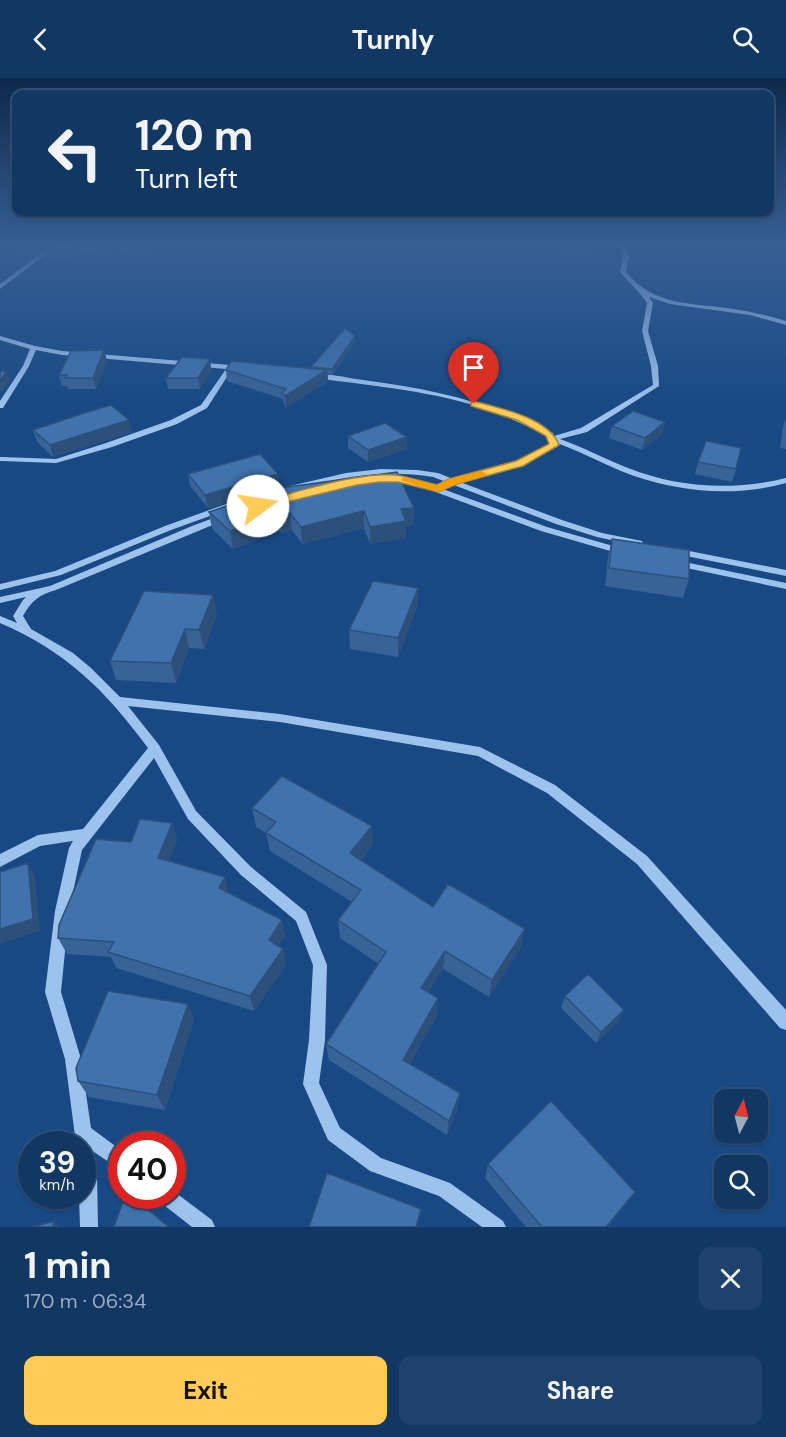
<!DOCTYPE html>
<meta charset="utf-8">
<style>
:root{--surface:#123763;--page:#1f426c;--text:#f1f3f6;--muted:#9cacbe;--line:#315178;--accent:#ffcb58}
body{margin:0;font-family:"DM Sans",sans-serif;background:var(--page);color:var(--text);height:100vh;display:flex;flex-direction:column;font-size:22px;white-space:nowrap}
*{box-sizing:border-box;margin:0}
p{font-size:20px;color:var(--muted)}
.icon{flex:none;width:33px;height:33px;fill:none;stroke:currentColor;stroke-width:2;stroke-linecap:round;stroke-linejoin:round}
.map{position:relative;height:1149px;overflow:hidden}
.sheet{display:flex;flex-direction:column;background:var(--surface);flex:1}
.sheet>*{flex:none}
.top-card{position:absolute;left:12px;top:12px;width:762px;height:126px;border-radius:12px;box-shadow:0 2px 4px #0004,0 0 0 2px var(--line);background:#123763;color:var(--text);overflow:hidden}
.needle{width:39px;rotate:7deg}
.tools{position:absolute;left:714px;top:1011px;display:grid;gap:12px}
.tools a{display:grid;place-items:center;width:54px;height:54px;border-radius:12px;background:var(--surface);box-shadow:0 2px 4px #0004,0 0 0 2px var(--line);font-size:30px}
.speed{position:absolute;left:18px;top:1053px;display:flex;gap:12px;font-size:30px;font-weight:700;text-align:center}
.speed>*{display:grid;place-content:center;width:78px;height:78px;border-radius:50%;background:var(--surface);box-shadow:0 2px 4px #0004,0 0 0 2px var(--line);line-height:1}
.speed small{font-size:15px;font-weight:400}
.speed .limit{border:9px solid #d22;background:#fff;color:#111}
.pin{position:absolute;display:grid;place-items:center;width:51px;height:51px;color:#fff;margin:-62px -26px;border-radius:50% 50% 50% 0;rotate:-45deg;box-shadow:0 0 6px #0007}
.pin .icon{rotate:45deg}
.me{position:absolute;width:66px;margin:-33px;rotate:76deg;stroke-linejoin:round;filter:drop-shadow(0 0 4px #0008)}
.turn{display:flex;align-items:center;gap:21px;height:126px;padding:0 24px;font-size:27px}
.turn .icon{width:78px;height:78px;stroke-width:2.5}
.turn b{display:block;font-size:42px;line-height:51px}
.round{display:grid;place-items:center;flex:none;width:63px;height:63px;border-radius:12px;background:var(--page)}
.summary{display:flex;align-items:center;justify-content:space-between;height:102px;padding:0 24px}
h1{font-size:36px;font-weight:700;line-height:45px}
.cta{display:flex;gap:12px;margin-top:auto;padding:12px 24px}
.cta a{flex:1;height:69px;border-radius:12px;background:var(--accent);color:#111;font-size:24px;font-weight:700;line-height:69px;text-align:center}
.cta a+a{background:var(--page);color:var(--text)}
header{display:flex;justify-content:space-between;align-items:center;height:78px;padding:0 24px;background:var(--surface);font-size:27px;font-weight:700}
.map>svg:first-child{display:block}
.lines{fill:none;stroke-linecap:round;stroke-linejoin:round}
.minor{fill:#9dc2ec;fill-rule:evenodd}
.wall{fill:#376396}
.shaded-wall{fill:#2d507a}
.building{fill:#4073ae;stroke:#2d507a;stroke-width:1.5}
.route{fill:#ffcb58;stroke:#a68439;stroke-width:1.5}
.slow{fill:#f59e0b}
</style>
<header><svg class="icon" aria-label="back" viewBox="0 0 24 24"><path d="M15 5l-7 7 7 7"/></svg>Turnly<svg class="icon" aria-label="search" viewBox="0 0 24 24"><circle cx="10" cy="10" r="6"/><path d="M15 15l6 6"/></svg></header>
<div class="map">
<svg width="786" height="1149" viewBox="0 0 786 1149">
<rect width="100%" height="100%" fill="#184984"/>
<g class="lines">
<path class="minor" d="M53,167h5l-58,44v-5z
M619,167h4l6,12 -3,15c27,33 62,31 101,36 20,3 40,7 59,13v4l-36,-10 -80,-11 -21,-7 4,6 -5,28 10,35 1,20 -72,46 -27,7c23,8 45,20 68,29 51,20 105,23 158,10v5c-54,15 -112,9 -165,-12 -21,-9 -42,-20 -64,-28v4c-30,17 -63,26 -97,35l102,38 40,13 40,8 1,2 -4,3 -42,-9 -41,-13 -123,-47c-31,-5 -62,-4 -93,2 -14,3 -36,12 -50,11v-4l56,-13 35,-4 36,1 21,3 15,6 62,-18 35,-17 -3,-8c-18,-9 -36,-18 -55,-25 -57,-20 -118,-25 -177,-33l-2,-1v-2c16,-2 34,3 50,5 69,9 127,22 190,53l1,3 27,-8 72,-43 -2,-19 -9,-35 5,-28c-8,-12 -18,-20 -27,-31l3,-15z
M0,258l35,10 27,5 168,14 13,3 -3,2 -8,-1 -25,39 -30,16 -65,23 -56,16 -54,-2h-2v-4h2l54,2 50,-16 65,-23 30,-15 25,-36 -164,-14 -26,-5 -7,16 -26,42h-3v-7l23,-35 7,-17 -30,-9z
M385,399l33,3 129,47 80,23 2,2 -5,3 -83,-24 -127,-47 -29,-3z
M240,421l4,3 -1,2 -72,26 -110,45 -61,15v-6l55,-13 110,-45z
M224,436l4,3 -1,2 -171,71c-16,4 -25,11 -33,26l8,13 42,24 18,15 29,29 160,17 200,33 75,38 92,71 139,154v20l-6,-2 -143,-164 -90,-71 -69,-37 -198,-34 -152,-16 31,39 37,66 55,56 55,45 21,53 -2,75 -6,43 21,45 41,30 69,25 53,38 3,6h-24l-43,-31 -69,-25 -42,-31 -25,-56 6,-44 4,-75 -17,-44 -55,-46 -53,-56 -34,-61 -72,92 -13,61 -8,81 20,67 10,69 31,23v20l-28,-19 3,21 1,54h-18l-1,-31h3v-52h-6l-11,-85 -20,-67 10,-81 14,-63 4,-7 -33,5 -40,21v-13l38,-19 45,-6 65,-81c-43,-58 -81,-96 -148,-125v-7l17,7 -4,-7 10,-16 3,-3 -26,6v-6l50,-11 142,-60z
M674,470l112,22v6l-115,-23 -2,-2 2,-2z
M675,482l111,23v6l-114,-24 -2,-2z
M172,1112l40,30 3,7h-23l-32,-25 -3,-6h15z"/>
</g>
<path class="wall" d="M3,167h174l-35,12 -21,-6 -14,5 -24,-4 -14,8 -25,-2 -2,-8 -9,7 -12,-1 -2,-7h-15z
M555,167h36l-2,9 -26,1z
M355,258v5l-22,34 -5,-1v7l-42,27 -2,-4 -1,-5 -56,-18 -1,-11 85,-1v-2z
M104,272l3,11 -11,28h-28l-1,-3h-5l-3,-11z
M210,281l1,11 -11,19h-32l-2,-11z
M786,341v30l-6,-1 3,-22z
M665,344l-3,12 -20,16 -33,-12 3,-12z
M33,352l99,2 -79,25 -16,-15z
M348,358l59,1v12l-39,13 -20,-14z
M698,384l38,7 -4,13 -37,-8z
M188,396h90l2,13 -72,21 -18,-22z
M414,430l-1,17 -7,1v12l-36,6 -6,-16 -62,16 -10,-14 -10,3 -2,-2 -47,18 -21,-20 -3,-17z
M612,461l77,40 -6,19 -78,-12 3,-29z
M418,510l-1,19 -19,50 -48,-8 -1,-19z
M217,536l-13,35 -15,-1 -13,35 -60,-3 -6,-19z
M252,730l121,36 -12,16 72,47 88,40 -32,50 -46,-28 -15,23 10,6 -1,17 -27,49 48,44 -11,27 -118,-75 -3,-16 53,-80 -39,-26 -2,-18 14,-18 -82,-51 -4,-18 -10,-6z
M172,745l5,17 -8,21 113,59 3,16 -7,10 5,3 3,16 -32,46 -138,-43 -5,-11 -44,-3 -9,-16 73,-96z
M565,918l54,25 -23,22 -35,-35z
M188,926l6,16 -29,90 -76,-13 -11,-16z
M488,1086l138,40 -18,23h-82l-41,-49z"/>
<path class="shaded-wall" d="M37,167h13l-17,12 -3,-8z
M80,167h1l2,7 -14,8 -2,-8z
M116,167h3l2,6 -14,5 -2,-8z
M152,167h25l-35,12 -2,-8z
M355,258v5l-22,34 -1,-6z
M104,272l3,11 -11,28 -3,-11z
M210,281l1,11 -11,19 -2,-11z
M327,292l1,11 -42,27 -1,-12z
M7,293l3,10 -10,13v-13z
M129,342l3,12 -79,25 -3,-12z
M665,344l-3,12 -20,16 3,-12z
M407,359v12l-39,13v-12z
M278,396l2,13 -72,21 -3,-13z
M414,430l-1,17 -7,1v12l-36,6v-17l31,-18z
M364,433v17l-62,16 -1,-17z
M290,435l2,17 -10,3 -2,-17z
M278,436l2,17 -47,18 -3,-18z
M418,510l-1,19 -19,50v-19z
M213,517l4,19 -13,35 -5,-19z
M185,551l4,19 -13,35 -5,-20z
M172,745l5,17 -13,35 -6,-17z
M372,748l1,18 -22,28 -1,-19z
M28,785l7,13 5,55 -40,13v-15z
M225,799l4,16 -10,-5z
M282,842l3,16 -13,20 -3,-16z
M525,851l-4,18 -32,50 3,-17z
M283,871l3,16 -32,46 -4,-15z
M445,873l-2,18 -23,36 1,-17z
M438,920l-1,17 -34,61v-16z
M188,926l6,16 -29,90 -8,-15z
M624,932l-5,11 -23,22 5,-11z
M460,1015l-2,15 -11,27 2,-14z
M635,1114l-27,35h-2z
M421,1131l-3,18h-2z
M54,1143l6,6h-7z"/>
<path class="building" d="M24,167h13l-7,4 -11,-1z
M50,167h30l-13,7 -25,-2z
M84,167h32l-11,3z
M124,167h28l-12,4z
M345,250l10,8 -23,33 -21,-2z
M104,272l-11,28h-28l2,-3h-8l12,-24z
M182,279l28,2 -12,19h-32z
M231,283l96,9 -42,26 -3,-3 4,-4 -60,-19z
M0,293h7l-7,10z
M111,327l18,15 -79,25 -17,-15 51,-17z
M633,333l32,11 -20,16 -33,-12z
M385,345l22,14 -39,13 -20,-14z
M706,363l35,7 -5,21 -38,-7z
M260,376l18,20 -73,21 -17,-21z
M397,394l17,36 -13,1 5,12 -36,6 -6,-16 -63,16 -11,-14 -10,3 -2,-2 -48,17 -21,-19 71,-24z
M612,461l77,11v29l-80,-11z
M373,503l45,7 -20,50 -49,-8z
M144,513l69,4 -14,35 -14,-1 -14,34 -61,-2z
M282,698l90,50 -22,27 83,54 15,-23 77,45 -33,51 -47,-29 -24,37 17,10 -35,62 57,33 -11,28 -123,-77 60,-92 -48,-32 23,-30 -95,-57 10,-11 -24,-14z
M140,741l32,4 -14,35 67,19 -6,11 63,32 -13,20 14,9 -33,47 -142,-44 6,-10 -56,-4 1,-13 37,-86 35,3z
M28,785l5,56 -33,10v-57z
M588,896l36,36 -23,22 -36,-36z
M108,913l80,13 -31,91 -79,-14 -2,-13z
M551,1023l84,91 -29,35h-64l-54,-63z
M327,1095l94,36 -5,18h-107z
M125,1118h6l38,31h-55z
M54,1143l-1,6h-21z"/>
<linearGradient id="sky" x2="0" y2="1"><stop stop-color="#0d2849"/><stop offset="0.51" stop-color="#375f94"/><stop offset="1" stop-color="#375f94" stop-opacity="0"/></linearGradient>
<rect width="786" height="327" fill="url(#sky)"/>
<path class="route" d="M474,323c26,7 75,17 85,44l-36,21 -66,18 -19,8 -40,-10h-19l-22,3 -99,24 -5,-3 1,-3c42,-10 100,-31 142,-28 13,2 28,7 41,10l12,-6 67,-18 33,-17 -3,-8 -29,-16 -46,-14v-4z"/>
<path class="slow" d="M481,393l6,3 -2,2 -28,8 -19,8 -38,-12 5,-3 32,8 12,-6z"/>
</svg>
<div class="tools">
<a><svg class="needle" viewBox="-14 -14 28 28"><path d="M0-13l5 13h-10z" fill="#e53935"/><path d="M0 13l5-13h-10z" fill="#9cacbe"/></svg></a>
<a><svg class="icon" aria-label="search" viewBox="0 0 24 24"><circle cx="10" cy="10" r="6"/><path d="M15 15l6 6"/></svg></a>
</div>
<div class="speed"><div>39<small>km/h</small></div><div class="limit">40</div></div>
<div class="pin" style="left:474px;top:326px;background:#d93025"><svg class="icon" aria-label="arrive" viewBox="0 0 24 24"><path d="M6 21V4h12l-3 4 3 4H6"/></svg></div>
<svg class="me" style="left:258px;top:428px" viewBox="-20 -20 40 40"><circle r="19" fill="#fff"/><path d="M0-13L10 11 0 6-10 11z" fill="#ffcb58"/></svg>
<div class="top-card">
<div class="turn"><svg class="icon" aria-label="left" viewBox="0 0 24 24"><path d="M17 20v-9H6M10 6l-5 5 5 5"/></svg><div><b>120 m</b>Turn left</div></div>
</div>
</div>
<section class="sheet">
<div class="summary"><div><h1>1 min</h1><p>170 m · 06:34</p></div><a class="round"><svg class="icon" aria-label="close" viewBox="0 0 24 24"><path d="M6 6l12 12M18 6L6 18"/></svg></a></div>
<div class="cta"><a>Exit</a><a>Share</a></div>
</section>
